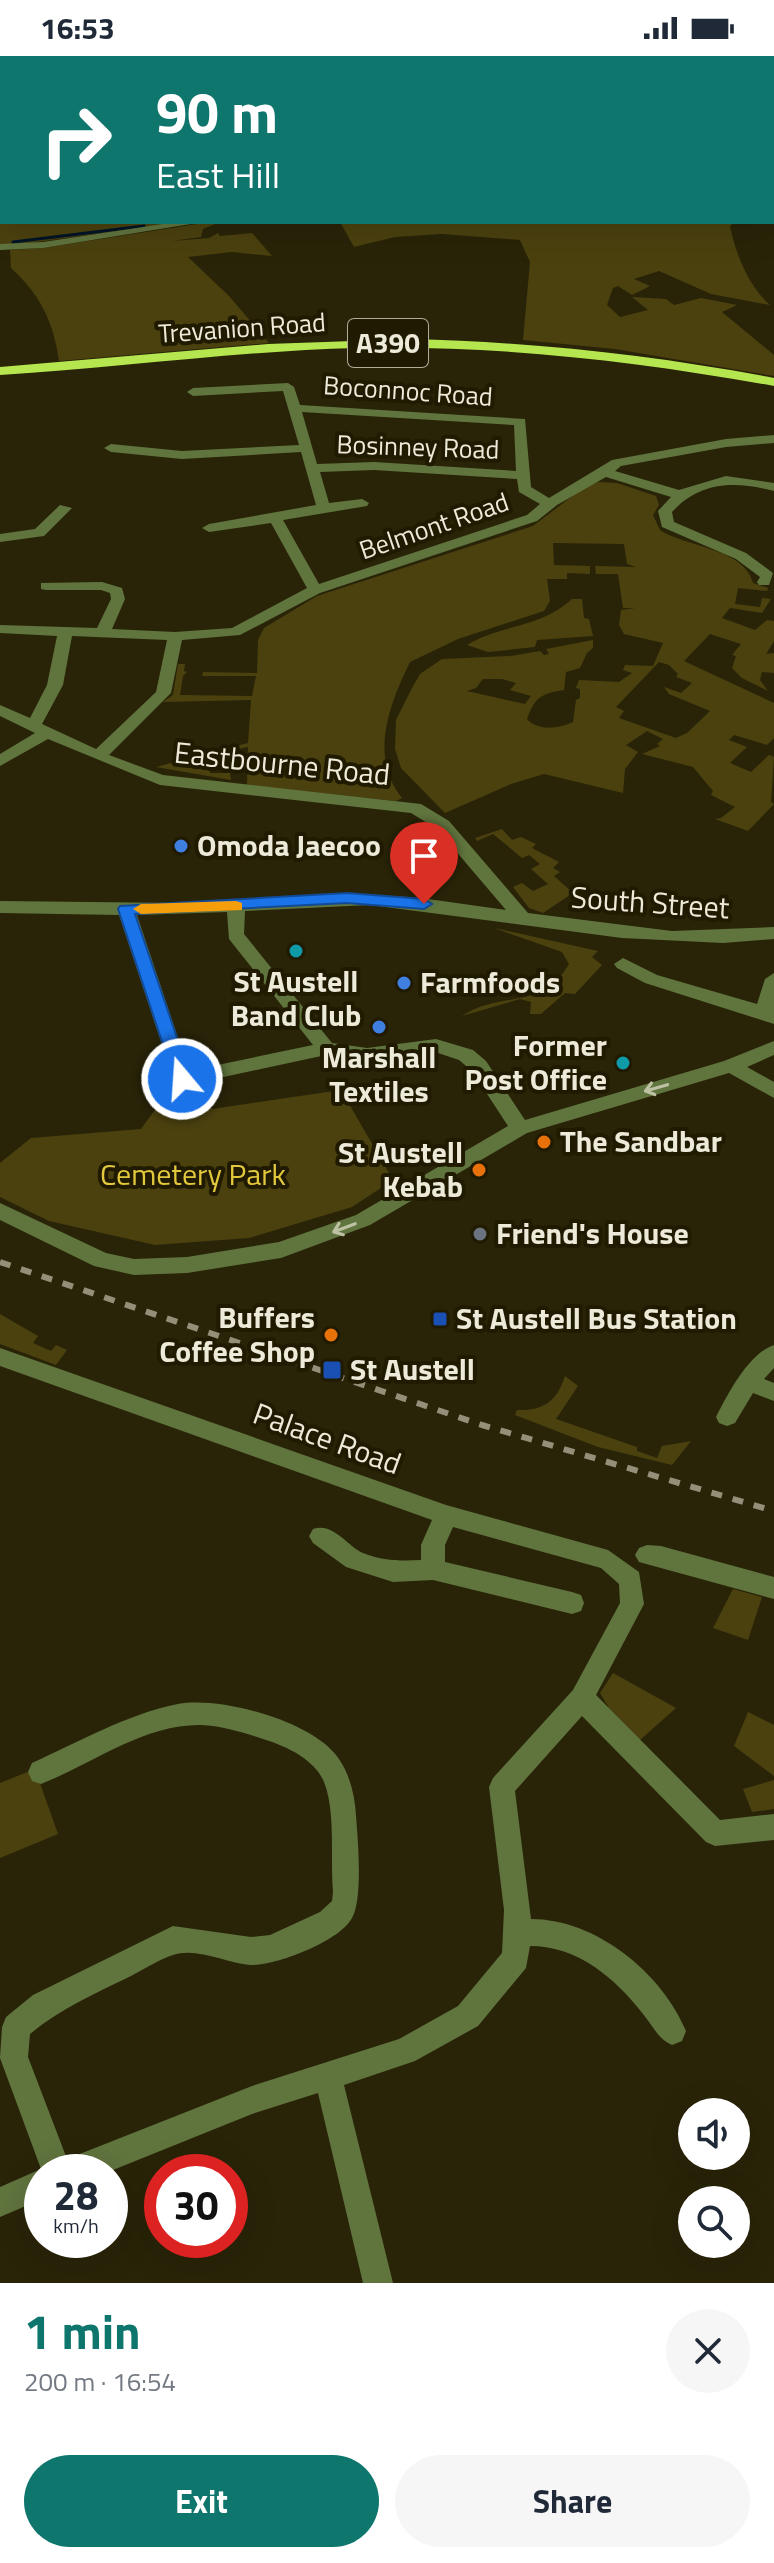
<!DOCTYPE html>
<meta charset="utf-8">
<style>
:root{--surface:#fff;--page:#f6f6f7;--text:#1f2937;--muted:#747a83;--accent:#0f766e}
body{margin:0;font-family:"Titillium Web",sans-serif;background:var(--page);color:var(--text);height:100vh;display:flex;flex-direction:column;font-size:30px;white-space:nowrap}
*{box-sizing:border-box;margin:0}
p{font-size:26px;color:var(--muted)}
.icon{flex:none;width:44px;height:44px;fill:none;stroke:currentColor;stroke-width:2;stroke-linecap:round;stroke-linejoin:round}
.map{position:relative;height:2227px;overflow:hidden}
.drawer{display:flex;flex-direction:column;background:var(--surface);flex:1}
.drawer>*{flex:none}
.hud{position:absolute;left:0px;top:0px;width:774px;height:168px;box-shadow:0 8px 32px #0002;background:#0f766e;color:#fff;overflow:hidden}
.buttons{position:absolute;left:678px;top:2042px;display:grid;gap:16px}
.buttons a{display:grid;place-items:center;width:72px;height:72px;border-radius:50%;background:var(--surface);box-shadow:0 8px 32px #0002;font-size:40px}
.speed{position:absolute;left:24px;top:2098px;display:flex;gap:16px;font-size:40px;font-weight:700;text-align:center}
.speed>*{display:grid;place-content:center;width:104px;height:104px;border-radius:50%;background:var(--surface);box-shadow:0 8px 32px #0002;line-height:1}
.speed small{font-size:20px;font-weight:400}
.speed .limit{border:12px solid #d22;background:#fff;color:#111}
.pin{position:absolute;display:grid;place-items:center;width:68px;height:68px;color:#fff;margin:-82px -34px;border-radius:50% 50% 50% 0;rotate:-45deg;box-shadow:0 0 8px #0007}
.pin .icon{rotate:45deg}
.me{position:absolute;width:88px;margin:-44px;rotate:342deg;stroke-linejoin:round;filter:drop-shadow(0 0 6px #0008)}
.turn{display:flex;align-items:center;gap:28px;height:168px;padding:0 24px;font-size:36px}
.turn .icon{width:104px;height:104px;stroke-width:2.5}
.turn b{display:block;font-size:56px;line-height:68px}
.round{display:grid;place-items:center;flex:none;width:84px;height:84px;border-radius:42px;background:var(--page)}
.headline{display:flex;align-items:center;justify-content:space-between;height:136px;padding:0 24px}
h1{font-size:48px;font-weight:700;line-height:60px;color:var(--accent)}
.cta{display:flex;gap:16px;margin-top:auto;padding:16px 24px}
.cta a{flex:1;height:92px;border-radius:48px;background:var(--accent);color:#fff;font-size:32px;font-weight:700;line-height:92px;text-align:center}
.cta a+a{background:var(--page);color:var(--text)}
.status{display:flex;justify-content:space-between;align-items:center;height:56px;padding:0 40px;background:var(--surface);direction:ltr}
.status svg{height:22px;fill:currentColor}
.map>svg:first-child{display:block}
.green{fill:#4b410f;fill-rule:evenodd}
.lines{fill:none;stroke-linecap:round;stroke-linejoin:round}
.stream{stroke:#001426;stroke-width:3}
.river{fill:#001426;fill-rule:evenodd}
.minor{fill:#60743e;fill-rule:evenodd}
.major{fill:#9dc64c;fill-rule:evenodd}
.highway{fill:#b5e64f;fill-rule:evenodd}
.rail{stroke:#938f79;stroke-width:6;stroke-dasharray:11 11;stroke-linecap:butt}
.oneway{stroke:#bcc1a3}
.route{fill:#1a73e8;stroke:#114b97;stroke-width:2}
.slow{fill:#f59e0b}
.shop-dot{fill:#3f7fe0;stroke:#201a01;stroke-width:3}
.culture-dot{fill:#0f9aa8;stroke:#201a01;stroke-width:3}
.food-dot{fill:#e8710a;stroke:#201a01;stroke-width:3}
.worship-dot{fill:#6b7280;stroke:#201a01;stroke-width:3}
.transit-dot{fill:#1a4fb4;stroke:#201a01;stroke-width:3}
.labels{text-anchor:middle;stroke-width:8;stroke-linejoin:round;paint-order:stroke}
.far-street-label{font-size:26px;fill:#edead9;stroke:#201a01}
.shield{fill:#201a01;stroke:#b0ac98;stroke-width:2}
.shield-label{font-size:28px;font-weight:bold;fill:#edead9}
.street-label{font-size:30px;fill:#edead9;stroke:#201a01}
.poi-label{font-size:30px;font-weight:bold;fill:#edead9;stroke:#201a01;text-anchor:start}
.park-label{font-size:30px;fill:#e2c83c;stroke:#201a01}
</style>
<div class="status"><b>16:53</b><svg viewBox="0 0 49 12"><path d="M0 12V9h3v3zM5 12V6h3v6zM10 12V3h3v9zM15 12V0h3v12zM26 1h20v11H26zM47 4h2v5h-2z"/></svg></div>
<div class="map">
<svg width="774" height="2227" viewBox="0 0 774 2227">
<rect width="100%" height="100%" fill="#292408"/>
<path class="green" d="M0,0h732v2h-730v164h182l-184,25z
M210,166h10l-17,7 -2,8 -29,4 37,-3 9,-5 2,3 32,-3 20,23 -40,-4 -44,5 41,39 40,47 -210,18c-5,-38 -19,-67 -48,-93l-1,-18 33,-2z
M340,166h395l-5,4c6,29 18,59 40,79l-59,-11 -52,-23 -25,8 16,7 -18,9 -14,-9 -5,2 -6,17 13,12 28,-7 -16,-13 34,2 8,6 27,-7 36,7 -15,7 52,43v21l-159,-27 -92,-9 7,-78 -10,-22 -78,-6 -47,3 -41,10z
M598,426l19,1 39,13 3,9 -6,10 7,15c28,18 84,18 93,53l15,5 -1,3 -29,-3 -3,16 25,3 2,-9 9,1 -9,14 -32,-5 -8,10 33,12 12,-10 7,1v20l-8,13 8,-1v20l-12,-1 -2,8 8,11 -26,-13 -10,-10 4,-12 -4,-1 9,-11 -31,-10 -26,27 90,42v35l-7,7 -33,-10 -5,5 18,7 -17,16 21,9 18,-17 5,2 -3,45 3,2 -26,27 -33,-12 6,-1 14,-11 -24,-12 2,-4 -20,-24 -51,-13 18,-8 -3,-2 6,-5 -16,-8 -21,14 12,7 -13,17 -2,24 -79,-19 -33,10 -66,29 -44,-45 -6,-19 1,-29 16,-32 8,-14 22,-15 69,-3 29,-5 4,4 5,-1 -3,-5 47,-9v8l-6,5 -7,15 -14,4 -2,18c-25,4 -29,8 -37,29 10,12 32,10 46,3l3,-22 4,-2v-9l-4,-1 3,-8 40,2 13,-9 -9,-3 2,-5 28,1 10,-23 -39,-9 -5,-9 2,-15 14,-2h-12l-5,-34h-22l-1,-8 41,1 -9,-3 -3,-20 -71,-1 1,22 36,1v8l-23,-1v6h-20l3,22 -6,10 -86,28 -48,23c-21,43 -41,95 -8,136l-6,3 -149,-16 1,-38 -43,9 6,6 -1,11h20l1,7 -75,-13 92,-24 3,-43 -88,2 10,-7 5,-31h7l-1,7 3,1 -4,4 -3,19 72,1 4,-20h-54l1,-4 54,1 1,-33 6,-12 53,-32 216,-70 50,-38zM659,606l10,3 9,9 -2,3 16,6 -11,10 -17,-6 5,7 41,17 -23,22 -11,5 -57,-20 5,-7 -8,-4zM483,623h19l14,4 -6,7 21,6 -6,8 -58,-13 9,-3z
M572,543h10l2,19 5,1 4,17 -56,4 -2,7 -47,5 -21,-7c34,-21 72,-16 105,-46z
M502,773l10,11 9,-3 15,7 -4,4 27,14 -6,6 7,4 -6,4 19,17 -30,20 -14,-5 -16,-21 9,-4 11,8 15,-7 -17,-15 9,-5 -11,-9 -7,3 -29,-24 -16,7 -2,-3z
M494,872l104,23 -6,6 10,8 -27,29 -10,-1 -24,21h-11l1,-12 -11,-3 -58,17c40,-26 80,-5 107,-52l-7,-12z
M197,1031l15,22 129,-19 52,90 -41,27 -103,31 -94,7 -106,-24 -49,-24v-34l31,-25 110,-9 26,-36z
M0,1258l38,22 -5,7 18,8 5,-6 11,5 -11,15 -56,-21z
M565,1320l13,10 -22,33 81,28v4l20,7 5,-12 29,-5 -19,24 -74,-18 -83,-32 2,-5c27,1 40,-9 48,-34z
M733,1533l29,8 -14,43 -35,-12z
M613,1617l63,35 -36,32 -31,-32 -9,-15z
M748,1656l26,13v51l-40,-30z
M35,1713l23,65 -58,24v-75z
M774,1724v29l-22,3 -9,-23z"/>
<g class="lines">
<path class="stream" d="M13,186l131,-16"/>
<path class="river" d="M749,0h18l-19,2z
M772,36l2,1v18l-2,-1z"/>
<path class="minor" d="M176,166h27l-160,26 -43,2v-6l43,-2z
M288,327l6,4 6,18 225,14 6,68 18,11 63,-38 114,-21 48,-4v8l-48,4 -105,19 -6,5 64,19 47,-14 48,7v8c-39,-10 -73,-10 -102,21l2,10 72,31 27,20 -4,12h-10l-2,-3 3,-5 -24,-18 -74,-32 -4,-16 13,-14 -65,-20 -49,28 -20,16 -217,72 -80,42 -58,5 -11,53 -62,62 54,20 258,29 28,17 79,92 144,18 102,-4v12l-51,4 -101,-5 -252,-33 -125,6 -1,23 88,109 35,5 69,-9 37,11 13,11 39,59 199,-59 50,-20v14l-27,12 27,15v16l-45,-25 -202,60 -157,92 -89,33 -94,15 -53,2 -40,-9 -94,-46v-17l106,50 28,6 53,-2 92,-15 77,-27 152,-89 -36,-55 -13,-11 -24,-8 -68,10 -41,-7 -144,31 -7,-2 -56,-169 -119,-2v-12l180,2 169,-10 72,5 85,12 -69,-81 -26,-16 -251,-28 -112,-46 -48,27v-12l35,-21 -35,-17v-11l30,13 17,-33 10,-49 -57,-3v-8l97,3 14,-29 -1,-6 -9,-3h-55l-5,-1v-6l61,-1 20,6 3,11 -13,30 63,3 57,-4 75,-40 -36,-65 -62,9 -7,-4 7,-4 107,-19 -15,-53 -119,7 -71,-7 -7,-4 7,-4 71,7 117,-6 -16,-54 -90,5 -6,-4 6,-4zM302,356l212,13 2,46 -142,-9 -57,2zM374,414l143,9 2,13 21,12 -13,11 -208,69 -36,-64 84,-14 2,-3 -7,-4 -33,4 -9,-31zM72,580l95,4 -11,52 -60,57 -54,-25 21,-39zM227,856l2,27 84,106 -124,26 -52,-156z
M60,449l12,3 -28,28 -44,6v-8l35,-5z
M623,902l34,17 100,29 8,-25 9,-6v51l-129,-41 -28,-15 -3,-4z
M774,1289v23l-10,11 10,4v18l-21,-8 -18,30 -8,3 -8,-3 -3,-6c12,-23 32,-63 58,-72z
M0,1292l446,157 162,45 31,22 5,32 -48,91 124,125 54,-6v26l-59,6 -9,-4 -124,-126 -67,75 16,128c65,0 131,54 155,112l-4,10 -10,4c-14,-6 -19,-19 -29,-31 -28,-36 -65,-68 -113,-68l-4,22 -48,58 -63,35 -71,24 49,198h-30l-45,-190 -66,21 -144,58h-66v27l-42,18v-30l41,-18 -41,-111 2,-31 4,-10 27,-22 140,-69 78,11 19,-2 50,-23 12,-11 1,-9c-3,-33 3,-80 -9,-110 -9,-22 -36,-35 -58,-42 -21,-7 -43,-14 -65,-15 -57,-1 -109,39 -160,59l-9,-3 -4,-9 4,-9c47,-21 95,-49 146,-59 42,-8 136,17 161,55 11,16 16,37 17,57 2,24 7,83 -4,102 -12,23 -76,48 -102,47 -23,-2 -54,-18 -77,-10 -15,5 -30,15 -44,22 -35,17 -69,32 -99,57l-2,23 39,102 185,-73 147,-47 59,-33 44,-53 2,-43 -15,-123 4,-9 80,-88 47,-87 -1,-19 -18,-16 -148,-41 -8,18v17l127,30 9,3 3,8 -3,8 -9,3 -139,-34 -40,2 -47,-15 -33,-24 -4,-7 4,-7c20,-7 33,16 50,24 20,8 38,8 58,7v-15l11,-25 -432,-154z
M647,1489l14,1 113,31v22l-135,-37 -4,-7 4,-7z"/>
<path class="major" d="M735,0h10v2h-10z
M772,87h2v10h-2z"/>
<path class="highway" d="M410,283c123,3 243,16 364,39v8c-138,-25 -276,-41 -417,-38 -119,3 -238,20 -357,27v-8l268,-23z"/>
<path class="rail" d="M0,1206l482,163 292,86"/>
</g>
<defs><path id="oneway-shaft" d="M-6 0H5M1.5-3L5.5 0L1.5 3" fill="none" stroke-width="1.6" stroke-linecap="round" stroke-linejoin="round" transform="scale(2)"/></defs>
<g class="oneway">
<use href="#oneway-shaft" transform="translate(656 1032) rotate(164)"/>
<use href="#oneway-shaft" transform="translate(344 1172) rotate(159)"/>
</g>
<path class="route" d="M347,837l77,6 8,5 -8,5 -77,-6 -212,11 56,165 -2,5h-13l-58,-175 2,-3z"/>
<path class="slow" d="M236,845l6,2v7l-101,4 -8,-5 8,-5z"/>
<g class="shop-dot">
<circle cx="181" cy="790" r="8"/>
<circle cx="404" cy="927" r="8"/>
<circle cx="379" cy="971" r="8"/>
</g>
<g class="culture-dot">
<circle cx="296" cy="895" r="8"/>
<circle cx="623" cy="1007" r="8"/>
</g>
<g class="food-dot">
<circle cx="544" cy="1086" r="8"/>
<circle cx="479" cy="1114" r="8"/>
<circle cx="331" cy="1279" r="8"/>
</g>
<circle class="worship-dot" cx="480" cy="1178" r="8"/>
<g class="transit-dot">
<rect x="432" y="1255" width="16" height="16" rx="4"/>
<rect x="322" y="1304" width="20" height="20" rx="4"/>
</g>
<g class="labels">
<g class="far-street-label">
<text transform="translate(242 272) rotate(-4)" y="9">Trevanion Road</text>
<text transform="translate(408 335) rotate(4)" y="9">Boconnoc Road</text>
<text transform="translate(418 391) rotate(2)" y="9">Bosinney Road</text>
<text transform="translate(434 470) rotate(-19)" y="9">Belmont Road</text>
</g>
<rect class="shield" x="348" y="263" width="80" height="48" rx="6"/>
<g class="shield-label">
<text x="388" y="297">A390</text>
</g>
<g class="street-label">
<text transform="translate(282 708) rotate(6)" y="10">Eastbourne Road</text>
<text transform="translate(650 847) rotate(4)" y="10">South Street</text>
<text transform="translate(327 1383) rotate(20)" y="10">Palace Road</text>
</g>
<g class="poi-label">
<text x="197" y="800">Omoda Jaecoo</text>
<text x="296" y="936" text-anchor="middle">St Austell<tspan x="296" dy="34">Band Club</tspan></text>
<text x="420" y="937">Farmfoods</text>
<text x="607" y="1000" text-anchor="end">Former<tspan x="607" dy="34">Post Office</tspan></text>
<text x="379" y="1012" text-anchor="middle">Marshall<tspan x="379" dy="34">Textiles</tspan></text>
<text x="560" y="1096">The Sandbar</text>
<text x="463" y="1107" text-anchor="end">St Austell<tspan x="463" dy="34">Kebab</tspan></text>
<text x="496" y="1188">Friend's House</text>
<text x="315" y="1272" text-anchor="end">Buffers<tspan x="315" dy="34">Coffee Shop</tspan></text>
<text x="456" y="1273">St Austell Bus Station</text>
<text x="350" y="1324">St Austell</text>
</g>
<g class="park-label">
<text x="193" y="1129">Cemetery Park</text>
</g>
</g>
</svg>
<div class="buttons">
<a><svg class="icon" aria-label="sound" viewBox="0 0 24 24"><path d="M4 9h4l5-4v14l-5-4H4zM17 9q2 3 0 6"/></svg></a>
<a><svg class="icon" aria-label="search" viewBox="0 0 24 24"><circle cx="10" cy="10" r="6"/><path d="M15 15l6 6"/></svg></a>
</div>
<div class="speed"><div>28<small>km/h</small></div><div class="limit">30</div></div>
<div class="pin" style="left:424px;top:848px;background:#d93025"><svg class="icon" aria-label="arrive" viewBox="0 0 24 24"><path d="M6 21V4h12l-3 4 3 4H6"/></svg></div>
<svg class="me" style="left:182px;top:1023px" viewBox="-20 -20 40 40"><circle r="17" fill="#1a73e8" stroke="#fff" stroke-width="3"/><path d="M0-11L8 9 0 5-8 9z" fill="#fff"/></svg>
<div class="hud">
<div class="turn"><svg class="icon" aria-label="right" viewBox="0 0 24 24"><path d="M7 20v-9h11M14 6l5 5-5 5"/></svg><div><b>90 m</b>East Hill</div></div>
</div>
</div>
<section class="drawer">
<div class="headline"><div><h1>1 min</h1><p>200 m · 16:54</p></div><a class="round"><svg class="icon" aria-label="close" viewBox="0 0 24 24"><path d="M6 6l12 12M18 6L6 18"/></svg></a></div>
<div class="cta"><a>Exit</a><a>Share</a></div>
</section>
